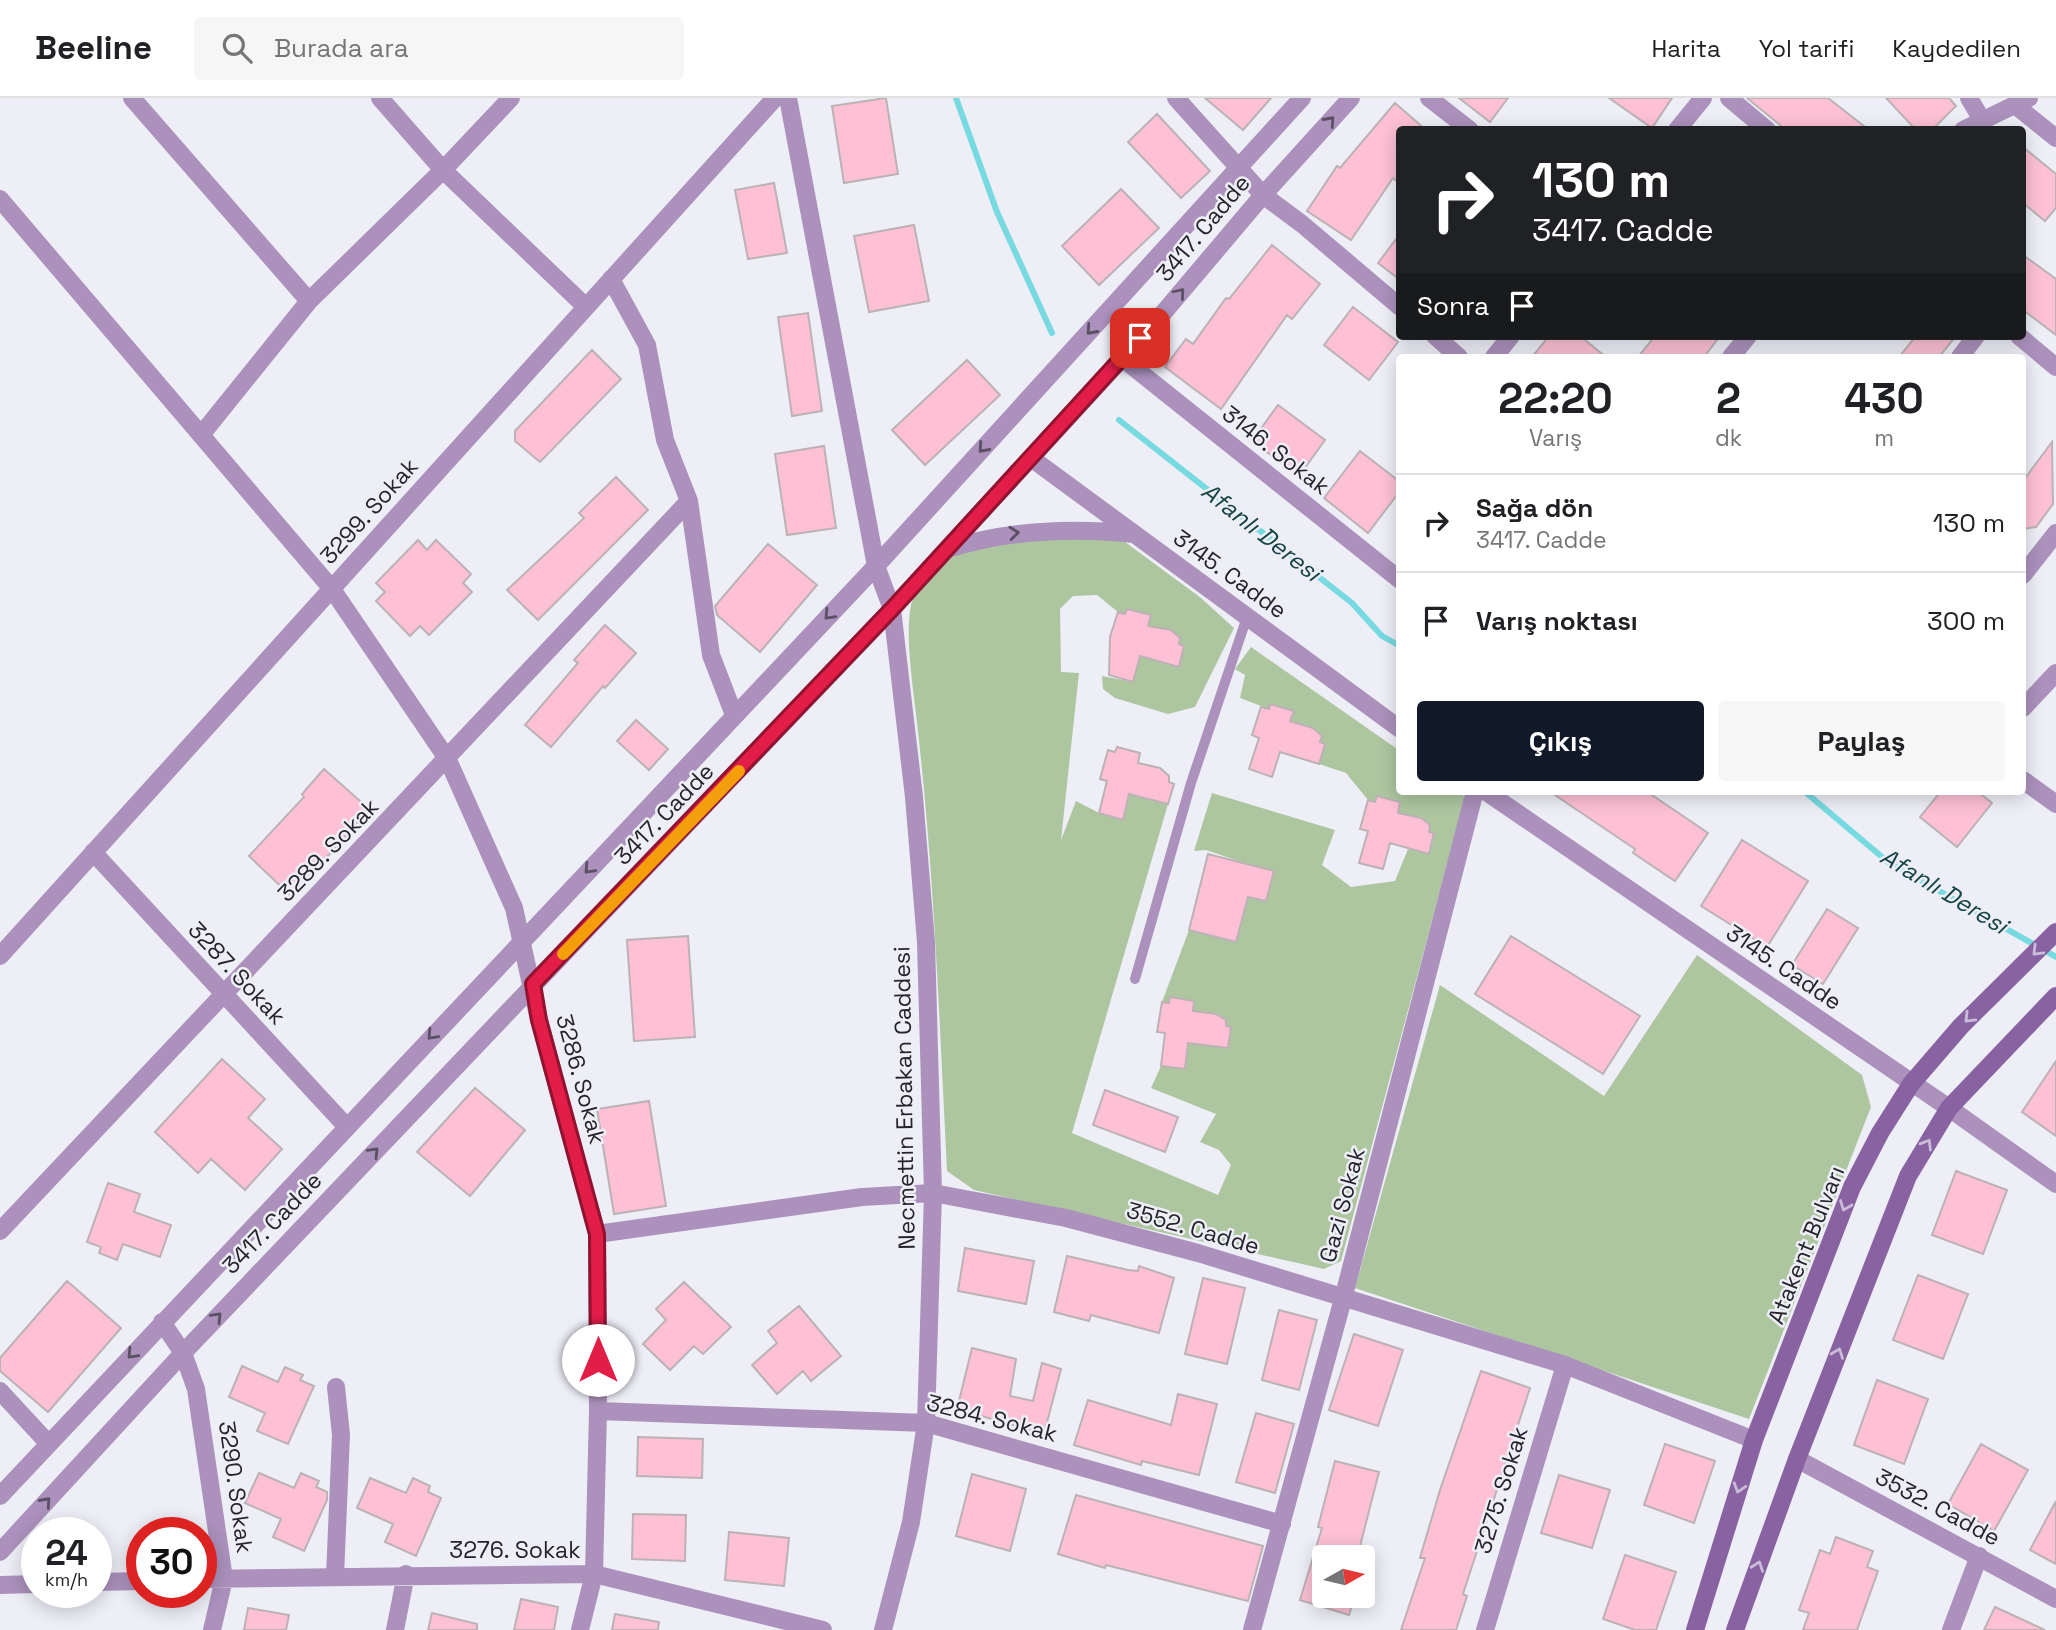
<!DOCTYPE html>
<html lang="tr">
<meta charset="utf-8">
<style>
:root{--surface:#fff;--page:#f6f6f6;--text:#202124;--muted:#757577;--line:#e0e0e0;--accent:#111827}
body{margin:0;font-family:"Space Grotesk",sans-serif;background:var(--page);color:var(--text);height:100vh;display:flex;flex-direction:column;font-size:26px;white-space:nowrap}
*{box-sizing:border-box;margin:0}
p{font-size:23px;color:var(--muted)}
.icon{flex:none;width:38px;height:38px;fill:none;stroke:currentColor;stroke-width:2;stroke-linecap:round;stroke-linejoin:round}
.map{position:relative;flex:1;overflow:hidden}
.details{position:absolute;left:1396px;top:256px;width:630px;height:441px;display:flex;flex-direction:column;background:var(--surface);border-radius:7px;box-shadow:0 4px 18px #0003}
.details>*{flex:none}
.guide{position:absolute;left:1396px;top:28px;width:630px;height:214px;border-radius:7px;box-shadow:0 4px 18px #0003;background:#202124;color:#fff;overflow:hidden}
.needle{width:46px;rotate:82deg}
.controls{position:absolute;left:1312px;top:1447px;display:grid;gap:14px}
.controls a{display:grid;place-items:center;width:63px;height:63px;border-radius:7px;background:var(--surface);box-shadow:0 4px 18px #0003;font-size:35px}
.speed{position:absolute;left:21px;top:1419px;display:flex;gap:14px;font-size:35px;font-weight:700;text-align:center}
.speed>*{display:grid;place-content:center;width:91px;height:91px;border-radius:50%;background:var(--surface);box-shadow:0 4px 18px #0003;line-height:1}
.speed small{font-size:18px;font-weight:400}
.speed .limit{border:10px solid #d22;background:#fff;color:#111}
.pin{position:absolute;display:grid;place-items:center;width:60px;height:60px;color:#fff;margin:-30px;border-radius:14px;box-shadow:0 4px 10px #0006}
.me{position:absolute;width:77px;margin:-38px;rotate:0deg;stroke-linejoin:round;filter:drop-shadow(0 0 5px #0008)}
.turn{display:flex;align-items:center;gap:24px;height:147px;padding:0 21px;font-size:32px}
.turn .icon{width:91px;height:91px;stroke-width:2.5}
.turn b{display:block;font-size:49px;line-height:60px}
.then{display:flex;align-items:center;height:66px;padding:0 21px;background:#0003;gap:14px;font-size:26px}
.eta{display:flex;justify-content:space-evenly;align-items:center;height:119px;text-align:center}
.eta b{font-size:42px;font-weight:800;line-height:49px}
.primary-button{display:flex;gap:14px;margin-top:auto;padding:14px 21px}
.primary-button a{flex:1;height:80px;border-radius:7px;background:var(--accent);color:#fff;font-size:28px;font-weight:800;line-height:80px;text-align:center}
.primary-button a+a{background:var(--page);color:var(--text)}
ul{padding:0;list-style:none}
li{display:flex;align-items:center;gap:21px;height:98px;padding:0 21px;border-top:2px solid var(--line)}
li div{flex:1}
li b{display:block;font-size:26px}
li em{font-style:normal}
header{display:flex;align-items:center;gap:42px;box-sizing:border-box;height:98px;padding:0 35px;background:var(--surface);border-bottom:2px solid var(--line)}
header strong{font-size:33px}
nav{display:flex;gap:38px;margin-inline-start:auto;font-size:24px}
.search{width:490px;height:63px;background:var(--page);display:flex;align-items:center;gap:18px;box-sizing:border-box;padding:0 24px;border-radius:7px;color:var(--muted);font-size:26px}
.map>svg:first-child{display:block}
.green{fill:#adc6a0}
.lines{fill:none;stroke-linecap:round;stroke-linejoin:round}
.stream{stroke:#77dae0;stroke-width:6}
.building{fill:#fdc0d5;stroke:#bcb2b5;stroke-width:2}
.service{stroke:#ab91bc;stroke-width:10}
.minor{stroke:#ab91bc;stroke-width:18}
.tertiary{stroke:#ab91bc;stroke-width:18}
.secondary{stroke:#8962a2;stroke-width:18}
.oneway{stroke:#5b5064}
.oneway2{stroke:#cbbdd9}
.route-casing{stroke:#92132f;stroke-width:18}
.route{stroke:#e11d48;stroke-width:12}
.slow{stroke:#f59e0b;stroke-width:12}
.labels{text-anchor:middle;stroke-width:5;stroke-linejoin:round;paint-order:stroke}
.street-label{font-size:23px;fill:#252529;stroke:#eeeef7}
.water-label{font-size:24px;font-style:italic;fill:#174547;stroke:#eeeef7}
</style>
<header>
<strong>Beeline</strong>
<div class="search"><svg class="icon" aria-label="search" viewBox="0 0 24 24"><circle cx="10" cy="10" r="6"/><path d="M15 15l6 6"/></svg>Burada ara</div>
<nav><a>Harita</a><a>Yol tarifi</a><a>Kaydedilen</a></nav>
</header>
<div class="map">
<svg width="2056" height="1532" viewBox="0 0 2056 1532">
<rect width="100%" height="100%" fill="#eeeef7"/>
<path class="green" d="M1067,439l54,2 80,59 33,30 -39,79 -27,7 -53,-16 -12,-9 -1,-13 31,6 7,-26 39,10 5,-20 -5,-2 1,-6 -9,-8 -12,-2 -14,7 6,-20 -24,-6 -2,5 -7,-2 -21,-17 -24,1 -13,13 1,63 18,1 -18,167 15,-39 23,12 23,7 7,-26 39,10 -96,329 146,62 13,-30 -12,-15 -19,-8 16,-28 -65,-26 10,-22 24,3 3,-26 40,5 3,-20 -5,-2v-7l-10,-5 -13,-2 -12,9 3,-20 -24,-4 -1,6 -7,-1 27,-72 47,12 20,-75 -50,-17 -12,1 18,-58 123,37 -13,35 29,22 44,-6 13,-32 21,5 5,-20 -5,-2 1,-7 -9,-7 -13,-3 -3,10 -10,-2 5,-21 -23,-6 -2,6 -7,-2 -22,-27 -27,-9 6,-20 -5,-2 1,-6 -8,-8 -12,-4 -14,7 6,-20 -22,-7 -2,5 -29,-11 5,-23 -10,-6 16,-22 149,104v40h57l8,6 -124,464 -17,8 -350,-79 -27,-19c-8,-156 -13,-310 -32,-465 -3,-28 -13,-91 1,-115 32,-56 95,-51 151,-54z
M1697,857l165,120 9,32 -122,312 -394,-131 85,-303 164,111z"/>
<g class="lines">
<path class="stream" d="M956,0l41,114 55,121
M1119,322l233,183 30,33 18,10
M1804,693l84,71 168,95"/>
</g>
<path class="building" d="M886,0l12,76 -54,9 -12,-77z
M1205,0h66l-28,32z
M1459,0h49l-18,24z
M1609,0h63l-20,30z
M1747,0h81l41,32h-83z
M1886,0h63l7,8 -24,24h-16z
M1395,5l31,27h-26v54l-7,-6 -42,62 -44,-29 30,-45 3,2z
M1157,16l53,57 -29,27 -53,-56z
M2023,49l33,27v34l-11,13 -22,-18z
M774,85l13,70 -39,6 -13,-69z
M1121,91l38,39 -60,57 -37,-39z
M914,127l15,76 -60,11 -15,-76z
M1400,136v46l-22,-17z
M1272,147l48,39 -28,35 -5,-4 -66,94 -56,-42 21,-28 7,5 33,-46 3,1z
M2023,157l33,24v56l-33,-25z
M1353,209l45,35 -29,38 -45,-35z
M808,215l14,98 -30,5 -14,-99z
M1549,238h31l26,21h-74z
M1655,238h65l-16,21h-66z
M1916,238h40l-17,21h-40z
M592,252l29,29 -81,83 -25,-21v-10z
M967,262l33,35 -75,70 -33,-35z
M1278,307l47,35 -26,36 -47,-35z
M2052,344l1,62 -17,23 -13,2v-48z
M824,348l12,82 -49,7 -12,-81z
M1360,353l40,31v9l-32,42 -44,-35z
M616,379l32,33 -110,110 -31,-30 77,-72 -5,-5z
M418,442l9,10 9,-10 35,34 -8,9 9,9 -43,43 -9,-9 -10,10 -34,-35 9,-9 -9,-9z
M768,446l49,41 -57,67 -43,-37 -2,-9z
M1127,511l24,6 -3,11 23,4 9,8 -1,6 5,2 -5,21 -39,-11 -7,26 -24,-7 1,-38 8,-25 7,2z
M605,527l31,28 -31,35 -2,-2 -52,61 -26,-22 53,-62 -4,-3z
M1270,606l24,7 -4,10 23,7 9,8 -2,6 5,2 -6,20 -39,-12 -8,25 -23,-8 10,-31 -7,-3 9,-28 8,2z
M636,622l32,29 -19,21 -32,-29z
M1117,649l23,6 -2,10 22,5 9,8v6l5,2 -6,20 -39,-10 -6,26 -24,-7 8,-32 -7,-2 8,-29 7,2z
M324,671l45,40 -77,88 -43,-41 55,-59 -2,-3z
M1549,693h97l62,42 -33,48 -42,-28 2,-4z
M1941,693h36l15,12 -35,44 -37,-30z
M1377,698l23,6 -2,11 23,5 9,7 -1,7 5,1 -5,21 -39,-11 -7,26 -24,-6 9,-32 -8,-2 8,-29 7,2z
M1742,742l66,41 -41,66 -66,-41z
M1208,756l66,17 -8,30 -18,-4 -12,45 -47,-12z
M1827,811l31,19 -35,56 -31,-19z
M688,838l7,101 -61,4 -7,-101z
M1511,838l129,80 -37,58 -128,-80z
M1170,899l24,4 -1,10 23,3 10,6v6l5,1 -3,21 -40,-5 -3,26 -24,-3 4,-33 -8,-1 5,-30 7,1z
M222,961l43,40 -17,19 34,31 -37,41 -34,-31 -13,14 -43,-41z
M2056,963v75l-34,-24z
M475,990l50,42 -55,66 -53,-44z
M1105,992l73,27 -13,35 -72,-27z
M649,1003l17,105 -52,8 -17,-105z
M1956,1073l51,19 -24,64 -51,-19z
M108,1085l32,11 -6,18 37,13 -11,32 -37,-13 -6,16 -18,-7 2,-6 -14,-5z
M965,1150l69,13 -8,43 -68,-13z
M1067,1158l61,14 10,1 1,-5 35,12 -15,55 -68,-18 -2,6 -35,-9z
M1918,1177l50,19 -25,65 -50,-19z
M1203,1180l42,10 -18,76 -42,-10z
M67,1183l54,47 -73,84 -48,-41v-13z
M684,1184l47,45 -28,27 -9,-8 -24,24 -27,-26 23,-24 -10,-11z
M799,1208l42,50 -30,25 -8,-10 -26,23 -25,-29 25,-22 -9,-12z
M1279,1212l38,10 -18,70 -37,-10z
M1354,1236l49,16 -25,76 -49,-16z
M972,1250l44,11 -6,37 23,5 9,-38 19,6 -17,65 -87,-25z
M242,1268l36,16 7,-15 18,8 -3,5 14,6 -26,58 -31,-13 8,-18 -36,-16z
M1481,1273l49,17 -67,206 4,2 -11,34h-55l24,-72h-5l20,-68z
M1877,1282l51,19 -24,65 -50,-19z
M1178,1296l39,10 -18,71 -57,-14 -1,4 -67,-20 14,-45 83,25z
M1256,1315l38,11 -19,69 -39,-11z
M638,1339l65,2 -1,39 -65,-2z
M1665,1346l50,17 -21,62 -50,-18z
M1981,1346l47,26 -34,61 -46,-27z
M1335,1363l44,11 -22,86h-32v38h30l-6,19 -49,-15 22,-72 -4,-1z
M259,1375l35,15 7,-15 18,8 -3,6 11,5v8l-23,51 -31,-14 8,-18 -36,-16z
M972,1376l54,15 -16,62 -54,-15z
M1559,1377l51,15 -18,58 -51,-15z
M370,1380l36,15 7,-15 17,8 -2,6 13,6 -25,58 -31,-14 8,-18 -36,-16z
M1076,1397l187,51 -15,55 -142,-36 -1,3 -47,-14z
M2056,1403v63l-26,-14z
M633,1416l53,1 -1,46 -53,-2z
M729,1434l60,6 -5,48 -59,-6z
M1836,1439l37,14 -6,16 11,4 -21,59h-54l6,-17 -10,-3 21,-60 10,4z
M1625,1457l51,17 -20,58h-21l-32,-11z
M521,1501l37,8 -4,23h-40z
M1995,1509l50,23h-61z
M248,1510l41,7 -3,15h-42z
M432,1515l45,11v6h-49z
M615,1516l44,8 -1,8h-46z"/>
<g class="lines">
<path class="service" d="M1135,881l56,-196 56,-166"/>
<path class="minor" d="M132,0l177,203
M380,0l63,72 143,137
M788,0l88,468
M1429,0l41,32
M1729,0l38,32
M1969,0l13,22
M2015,7l41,33
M1677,32l26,-32
M1963,32l66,-32
M0,101l332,390 116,171 66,148 25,112 58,214 1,177 -4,163 -14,56
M611,181l36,66 18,95 24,61 22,154 23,60
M2019,238l37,31
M1494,259l17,-21
M1731,259l17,-21
M1960,259l16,-21
M1122,260l278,222
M201,337l108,-134 134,-131 68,-72
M2023,477l33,-42
M2023,610l33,-35
M93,754l253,274
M0,858l775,-858
M0,1133l689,-730
M183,1255l13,36 28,190 -12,51
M0,1293l48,52
M598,1313l328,12 356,101
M335,1478l6,-141 -5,-48
M201,1481l393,-5 229,56
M96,1484l46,-1
M0,1487l37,-1
M395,1532l11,-56
M1252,1532l91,-331 132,-508
M1485,1532l80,-265
M1951,1532l28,-74"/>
<path class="tertiary" d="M1176,0l87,97 39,29 98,83
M1435,238l24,21
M1031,360l369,271
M948,451c61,-19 122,-22 186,-15
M876,468l16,43 22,188 12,145 7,251 -7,230 -15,99 -28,108
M2023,682l33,24
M1485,693l464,317 107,76
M597,1136l265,-37 71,-4 133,25 132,35 367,112 189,75
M162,1224l21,31
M1797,1361l259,140
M0,1398l876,-930 426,-468
M0,1454l183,-199 709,-744 267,-291 104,-123 88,-97"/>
<path class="secondary" d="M1695,1532l59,-190 98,-253 28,-54 31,-49 50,-58 95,-94
M1735,1532l62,-171 111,-283 41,-68 107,-112"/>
</g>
<defs><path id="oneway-chevron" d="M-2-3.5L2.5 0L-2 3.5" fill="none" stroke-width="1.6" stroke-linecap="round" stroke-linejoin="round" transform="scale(1.75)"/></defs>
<g class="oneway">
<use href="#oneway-chevron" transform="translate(1330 23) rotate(-48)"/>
<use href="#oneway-chevron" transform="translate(1180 195) rotate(-50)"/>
<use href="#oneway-chevron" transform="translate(1091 232) rotate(132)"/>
<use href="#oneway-chevron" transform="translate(983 350) rotate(132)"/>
<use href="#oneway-chevron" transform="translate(1014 435) rotate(-6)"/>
<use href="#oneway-chevron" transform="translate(829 517) rotate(133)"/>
<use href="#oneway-chevron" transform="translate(589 771) rotate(133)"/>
<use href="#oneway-chevron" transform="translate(432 937) rotate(133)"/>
<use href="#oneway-chevron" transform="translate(374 1054) rotate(-46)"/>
<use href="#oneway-chevron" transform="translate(217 1219) rotate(-46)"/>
<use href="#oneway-chevron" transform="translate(132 1256) rotate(133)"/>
<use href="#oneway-chevron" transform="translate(46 1404) rotate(-48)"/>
</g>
<g class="oneway2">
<use href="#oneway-chevron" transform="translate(2037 853) rotate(135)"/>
<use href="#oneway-chevron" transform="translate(1969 920) rotate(135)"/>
<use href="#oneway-chevron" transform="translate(1927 1046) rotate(-59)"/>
<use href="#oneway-chevron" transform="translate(1845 1108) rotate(111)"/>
<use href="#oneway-chevron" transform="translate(1838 1255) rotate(-69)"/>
<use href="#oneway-chevron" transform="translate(1739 1390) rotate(107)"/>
<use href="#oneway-chevron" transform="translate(1758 1468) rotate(-70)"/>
</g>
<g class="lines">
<defs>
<path id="route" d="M598,1262l-1,-126 -58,-214 -6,-36 359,-375 248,-271"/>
</defs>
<use href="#route" class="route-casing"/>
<use href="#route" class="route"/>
<path class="slow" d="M563,856l176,-183"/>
</g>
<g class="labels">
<g class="street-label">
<text transform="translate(1203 130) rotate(-50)" y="8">3417. Cadde</text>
<text transform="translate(1276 352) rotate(38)" y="8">3146. Sokak</text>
<text transform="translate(369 413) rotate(-48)" y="8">3299. Sokak</text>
<text transform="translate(1230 476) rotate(36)" y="8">3145. Cadde</text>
<text transform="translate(664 716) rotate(-46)" y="8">3417. Cadde</text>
<text transform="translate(328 752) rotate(-46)" y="8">3289. Sokak</text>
<text transform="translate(1784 869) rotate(34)" y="8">3145. Cadde</text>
<text transform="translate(237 875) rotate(47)" y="8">3287. Sokak</text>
<text transform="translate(581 981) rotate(75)" y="8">3286. Sokak</text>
<text transform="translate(904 1000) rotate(-91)" y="8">Necmettin Erbakan Caddesi</text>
<text transform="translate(1342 1107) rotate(-75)" y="8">Gazi Sokak</text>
<text transform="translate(272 1125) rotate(-46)" y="8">3417. Cadde</text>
<text transform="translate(1193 1130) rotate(16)" y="8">3552. Cadde</text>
<text transform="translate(1806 1147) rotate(-68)" y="8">Atakent Bulvarı</text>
<text transform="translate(992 1320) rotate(14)" y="8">3284. Sokak</text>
<text transform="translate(236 1389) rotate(82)" y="8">3290. Sokak</text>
<text transform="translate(1501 1392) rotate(-73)" y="8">3275. Sokak</text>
<text transform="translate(1938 1409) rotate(28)" y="8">3532. Cadde</text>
<text x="515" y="1460">3276. Sokak</text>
</g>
<g class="water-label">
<text transform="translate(1261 434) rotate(38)" y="8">Afanlı Deresi</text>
<text transform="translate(1944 793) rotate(31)" y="8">Afanlı Deresi</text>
</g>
</g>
</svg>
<div class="controls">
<a><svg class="needle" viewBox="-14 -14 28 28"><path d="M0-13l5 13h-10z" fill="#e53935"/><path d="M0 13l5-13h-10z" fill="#757577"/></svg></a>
</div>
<div class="speed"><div>24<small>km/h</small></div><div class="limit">30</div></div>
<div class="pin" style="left:1140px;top:240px;background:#d93025"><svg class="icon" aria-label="arrive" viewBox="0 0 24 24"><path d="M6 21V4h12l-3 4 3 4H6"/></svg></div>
<svg class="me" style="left:598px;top:1262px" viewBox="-20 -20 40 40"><circle r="19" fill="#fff"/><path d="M0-13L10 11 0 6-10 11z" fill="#e11d48"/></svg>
<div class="guide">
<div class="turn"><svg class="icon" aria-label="right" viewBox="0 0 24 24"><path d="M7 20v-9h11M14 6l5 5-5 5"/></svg><div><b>130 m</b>3417. Cadde</div></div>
<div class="then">Sonra<svg class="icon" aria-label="arrive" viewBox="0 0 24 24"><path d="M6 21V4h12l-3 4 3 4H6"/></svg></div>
</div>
<section class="details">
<div class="eta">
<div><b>22:20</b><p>Varış</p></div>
<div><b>2</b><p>dk</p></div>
<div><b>430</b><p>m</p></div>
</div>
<ul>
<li><svg class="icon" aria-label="right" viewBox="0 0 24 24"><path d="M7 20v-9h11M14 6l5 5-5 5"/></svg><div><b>Sağa dön</b><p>3417. Cadde</p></div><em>130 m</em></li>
<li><svg class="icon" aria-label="arrive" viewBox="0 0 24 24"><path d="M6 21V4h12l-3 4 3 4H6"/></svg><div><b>Varış noktası</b></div><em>300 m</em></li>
</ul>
<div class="primary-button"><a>Çıkış</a><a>Paylaş</a></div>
</section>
</div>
